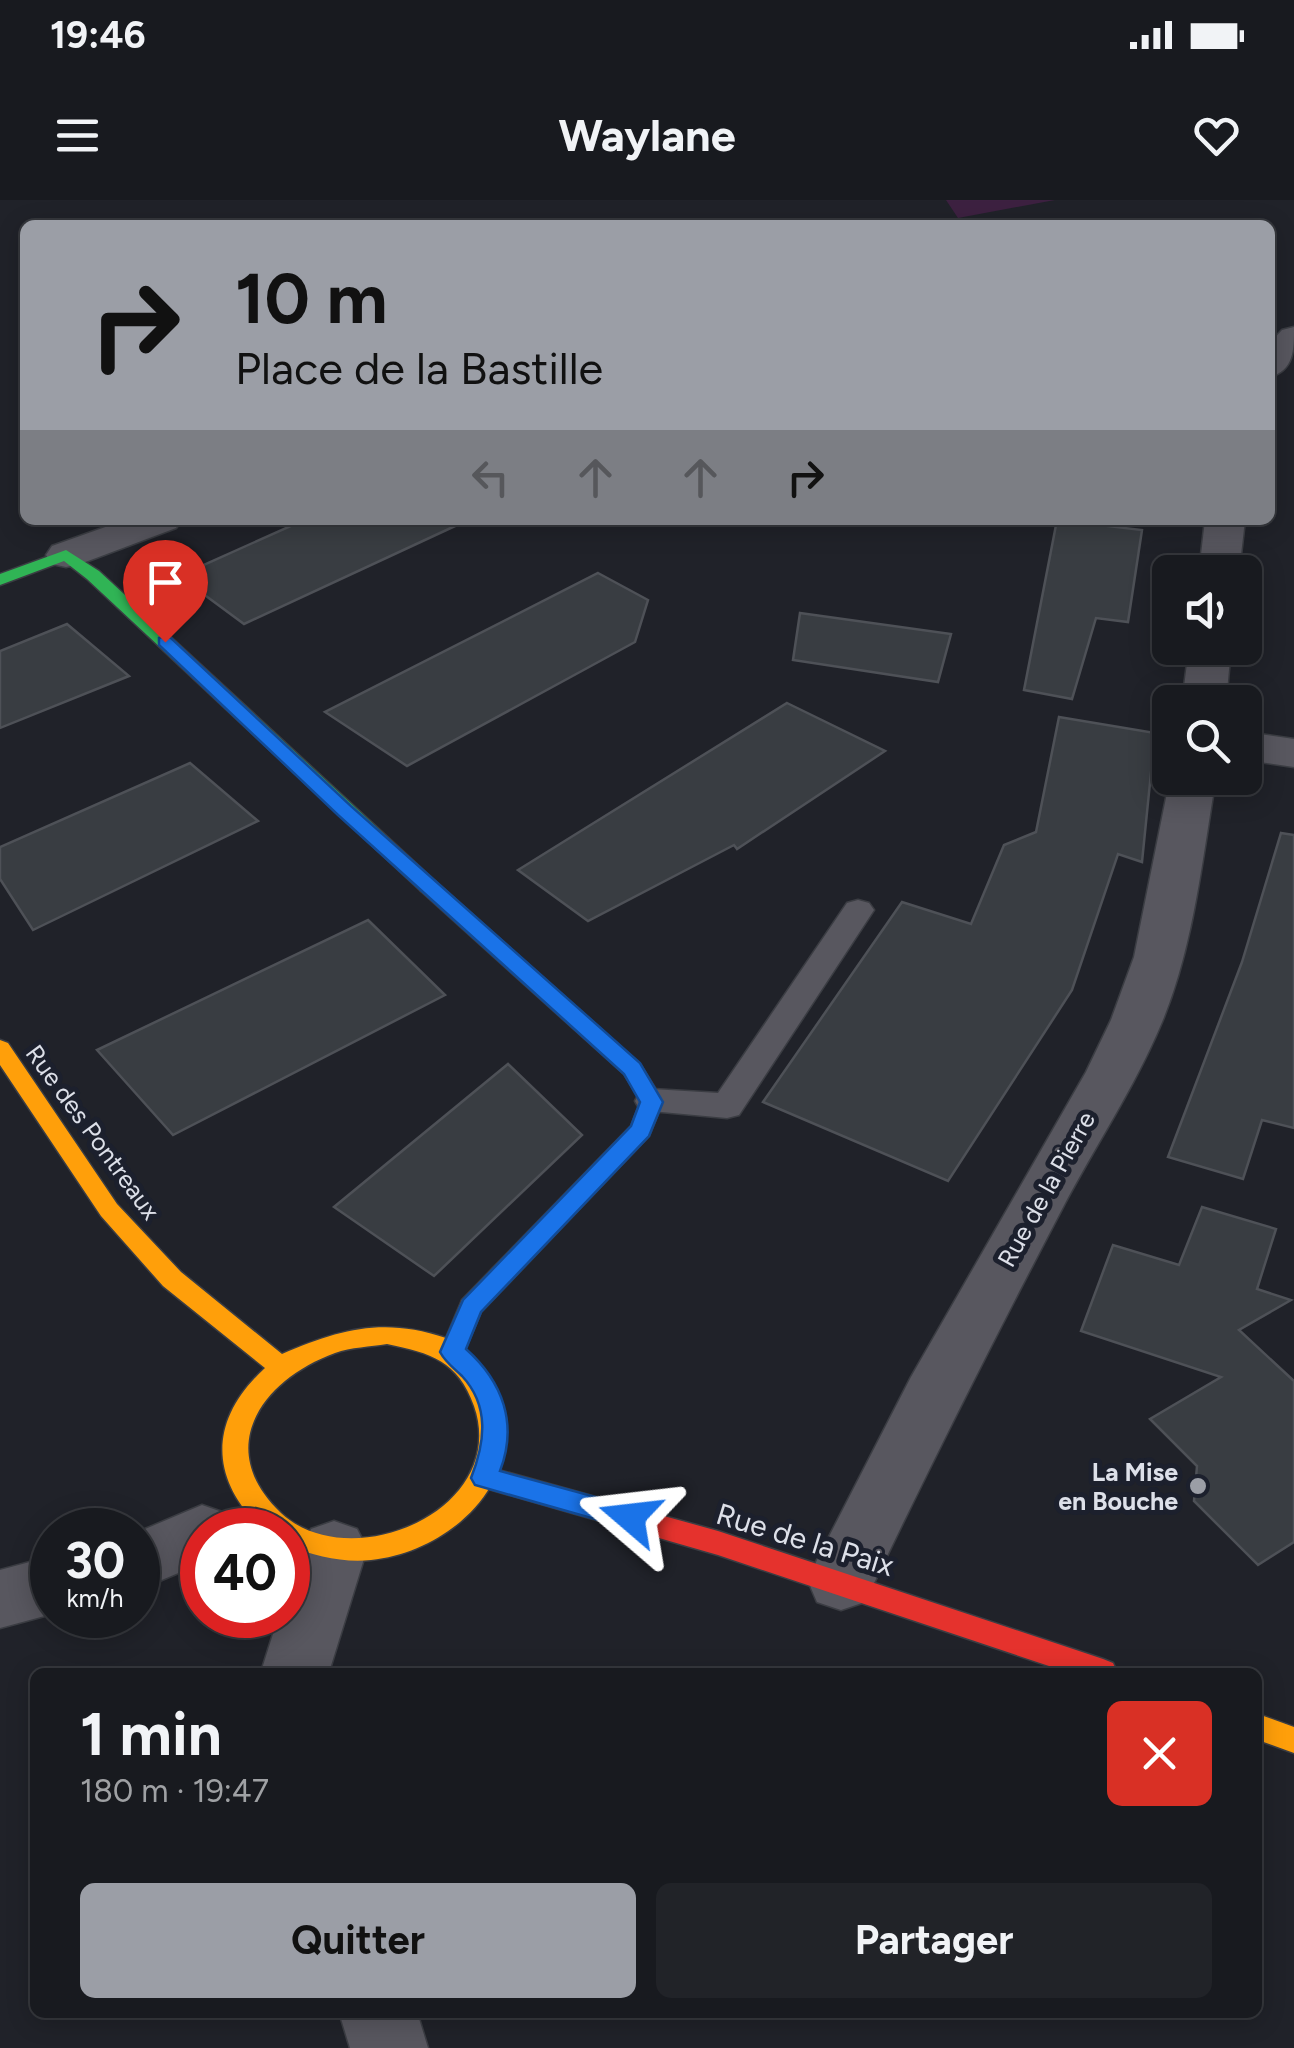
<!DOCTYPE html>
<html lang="fr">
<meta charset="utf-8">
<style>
:root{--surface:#181a1f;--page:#212328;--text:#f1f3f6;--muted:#9fa1a4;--line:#36383d;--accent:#9b9ea6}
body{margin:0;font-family:Figtree,sans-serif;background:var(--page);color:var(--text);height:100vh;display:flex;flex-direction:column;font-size:38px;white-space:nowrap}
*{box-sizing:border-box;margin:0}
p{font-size:32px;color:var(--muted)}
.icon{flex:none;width:55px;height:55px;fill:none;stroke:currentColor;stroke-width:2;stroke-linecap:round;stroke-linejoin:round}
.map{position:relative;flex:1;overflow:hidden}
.side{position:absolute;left:30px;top:1468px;width:1232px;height:350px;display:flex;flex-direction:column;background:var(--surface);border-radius:15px;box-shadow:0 5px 25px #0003,0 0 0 2px var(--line)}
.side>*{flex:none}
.guide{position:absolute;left:20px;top:20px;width:1255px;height:305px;border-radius:15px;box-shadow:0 5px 25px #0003,0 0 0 2px var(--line);background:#9b9ea6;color:#111;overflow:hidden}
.buttons{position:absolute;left:1152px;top:355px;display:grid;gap:20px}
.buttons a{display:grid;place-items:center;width:110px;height:110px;border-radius:15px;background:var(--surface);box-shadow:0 5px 25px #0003,0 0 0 2px var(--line);font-size:50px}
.speed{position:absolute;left:30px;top:1308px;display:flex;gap:20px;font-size:50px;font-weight:700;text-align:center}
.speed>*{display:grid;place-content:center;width:130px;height:130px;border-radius:50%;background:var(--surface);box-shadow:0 5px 25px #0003,0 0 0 2px var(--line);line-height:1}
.speed small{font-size:25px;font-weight:400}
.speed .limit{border:15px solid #d22;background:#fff;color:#111}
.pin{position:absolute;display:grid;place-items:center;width:85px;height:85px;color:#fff;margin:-102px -42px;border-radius:50% 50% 50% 0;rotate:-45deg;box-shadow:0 0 10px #0007}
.pin .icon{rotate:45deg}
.me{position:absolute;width:110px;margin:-55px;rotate:287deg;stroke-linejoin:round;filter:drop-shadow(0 0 8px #0008)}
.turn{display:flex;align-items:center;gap:35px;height:210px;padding:0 50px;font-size:45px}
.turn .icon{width:130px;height:130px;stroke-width:2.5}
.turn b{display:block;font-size:70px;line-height:85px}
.lanes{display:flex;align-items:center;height:95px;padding:0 50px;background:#0003;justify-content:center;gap:50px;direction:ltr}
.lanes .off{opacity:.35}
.round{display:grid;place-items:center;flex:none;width:105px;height:105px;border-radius:15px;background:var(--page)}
.overview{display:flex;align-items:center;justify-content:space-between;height:170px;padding:0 50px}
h1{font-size:60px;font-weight:700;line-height:75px}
.button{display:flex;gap:20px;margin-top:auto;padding:20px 50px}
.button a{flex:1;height:115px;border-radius:15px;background:var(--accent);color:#111;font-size:40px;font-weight:700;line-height:115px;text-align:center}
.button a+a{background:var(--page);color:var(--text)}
.status{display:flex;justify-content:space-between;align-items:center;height:70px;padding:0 50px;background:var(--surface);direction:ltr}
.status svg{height:28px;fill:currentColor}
header{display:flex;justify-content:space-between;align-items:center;height:130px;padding:0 50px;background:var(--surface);font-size:45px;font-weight:700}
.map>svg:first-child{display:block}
.green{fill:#3d2141}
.building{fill:#393d42;stroke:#4e5157;stroke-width:2.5}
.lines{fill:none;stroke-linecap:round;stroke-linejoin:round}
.lane-casing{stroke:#3b3d43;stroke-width:3}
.street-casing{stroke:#3b3d43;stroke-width:3}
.fast-casing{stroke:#3b3d43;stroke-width:3}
.slow-casing{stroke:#3b3d43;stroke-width:3}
.jam-casing{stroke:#3b3d43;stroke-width:3}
.lane{fill:#58575f;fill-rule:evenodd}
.street{fill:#58575f;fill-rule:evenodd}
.fast{fill:#30b455;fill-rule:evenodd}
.slow{fill:#ff9f0a;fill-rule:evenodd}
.jam{fill:#e5322d;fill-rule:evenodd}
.route{fill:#1a73e8;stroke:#114b97;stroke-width:2.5}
.poi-dot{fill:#9b9ea6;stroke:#1c202d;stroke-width:4}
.labels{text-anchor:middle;stroke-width:10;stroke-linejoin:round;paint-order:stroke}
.street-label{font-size:25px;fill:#dde0e9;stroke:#1c202d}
.poi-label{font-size:25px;font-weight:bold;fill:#dde0e9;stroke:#1c202d;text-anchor:end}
.near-street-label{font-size:30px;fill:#dde0e9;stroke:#1c202d}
</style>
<div class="status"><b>19:46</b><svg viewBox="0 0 49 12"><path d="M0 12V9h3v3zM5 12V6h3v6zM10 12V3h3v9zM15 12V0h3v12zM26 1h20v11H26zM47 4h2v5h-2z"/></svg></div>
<header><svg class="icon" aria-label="menu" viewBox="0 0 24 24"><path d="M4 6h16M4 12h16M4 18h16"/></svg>Waylane<svg class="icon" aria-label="heart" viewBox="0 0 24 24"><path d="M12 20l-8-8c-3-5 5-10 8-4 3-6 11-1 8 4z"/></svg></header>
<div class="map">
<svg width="1294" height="1848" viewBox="0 0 1294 1848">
<rect width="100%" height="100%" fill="#202229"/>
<path class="green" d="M946,0h109l-97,18z"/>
<path class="building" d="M304,320h164l-224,104 -65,-48z
M1057,320l85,10 -14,92 -32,-4 -24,81 -48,-9z
M598,373l50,27 -13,42 -228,124 -82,-54z
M800,413l151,21 -13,48 -145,-22z
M67,424l62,52 -129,52v-77z
M787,503l98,48 -148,98 -3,-4 -146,76 -70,-51z
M1059,517l96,16 -13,129 -24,-8 -46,136 -124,191 -185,-79 139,-200 69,22 33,-79 32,-13z
M190,563l68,58 -225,109 -33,-51v-32z
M1281,633l13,2v293l-32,-8 -19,59 -75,-22 74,-195z
M368,720l77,75 -272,140 -76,-85z
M508,864l74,71 -148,141 -100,-69z
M1202,1007l74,22 -19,60 34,11 -52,30 55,51v161l-36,23 -64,-64 3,-35 -47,-47 71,-42 -140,-46 32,-86 66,20z"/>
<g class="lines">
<defs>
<path id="lane" d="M858,700l11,3 5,7 -135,205 -12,3 -87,-8 -5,-9 5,-9 12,-3 66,4 129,-190z"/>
<path id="street" d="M1294,127c0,23 0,43 -24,50v-34l12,-13z
M125,320h57l-6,8 -96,36 -14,3 -14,-3 -6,-9 6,-9z
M1205,320h40l-6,52h-40z
M1189,448h42l-5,54h-44z
M1245,532l49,7v28l-49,-7z
M1170,578h46c-14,81 -22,167 -54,244 -27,65 -67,124 -100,187 -68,130 -134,260 -197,393l-24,8 -24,-8 -9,-21 9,-21 94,-183 175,-305 25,-52 23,-63z
M202,1305l23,8 8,17h-31v33l-64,27v-58z
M334,1321l23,8 10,20 -38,123h-68l18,-57h9v-25l23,-61z
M52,1356v58l-52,14v-58z
M339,1812h78l11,36h-78z"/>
<path id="fast" d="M66,350l33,21 336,310 3,5 -3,5h-14l-334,-312 -23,-18 -64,24v-11z"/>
<path id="slow" d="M428,680l7,1 205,183 23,37 -14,35 -168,176 -17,40c20,15 25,27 34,50 29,81 -50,150 -127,158 -28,3 -56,-4 -83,-14v-16h-25c-55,-52 -54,-111 2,-162l-102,-82 -62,-70 -101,-151v-25l8,3 109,161 64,68 101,82c58,-25 102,-37 164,-16l16,-38 169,-174 10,-25 -17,-27 -203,-183 -3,-5zM387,1144c44,9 71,17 87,62 36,103 -123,172 -193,107 -68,-64 -20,-133 54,-160 16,-6 35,-6 52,-9z
M1258,1514l36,13v26l-36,-13z"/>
<path id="jam" d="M484,1266l234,65 385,128 10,4 4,9h-50l-349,-117 -243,-70 -4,-8 4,-8z"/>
</defs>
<use href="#lane" class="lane-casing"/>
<use href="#street" class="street-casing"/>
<use href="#fast" class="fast-casing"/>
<use href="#slow" class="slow-casing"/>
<use href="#jam" class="jam-casing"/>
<use href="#lane" class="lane"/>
<use href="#street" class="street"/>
<use href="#fast" class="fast"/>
<use href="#slow" class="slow"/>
<use href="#jam" class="jam"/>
</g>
<path class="route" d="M165,436l6,2 180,168 289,257 23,39 -14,34 -168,176 -15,37c37,33 52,75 34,122l140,38 4,8 -4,8 -10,4 -155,-44 -4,-7c14,-35 19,-72 -9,-102 -8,-8 -16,-13 -22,-24l23,-52 168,-174 9,-24 -16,-28 -286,-259 -179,-170v-7z"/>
<circle class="poi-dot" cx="1198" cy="1286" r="10"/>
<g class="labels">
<g class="street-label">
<text transform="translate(93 932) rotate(54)" y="9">Rue des Pontreaux</text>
<text transform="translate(1046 989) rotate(-61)" y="9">Rue de la Pierre</text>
</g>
<g class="poi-label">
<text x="1178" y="1281">La Mise<tspan x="1178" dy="29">en Bouche</tspan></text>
</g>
<g class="near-street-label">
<text transform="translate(805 1340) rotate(17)" y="10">Rue de la Paix</text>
</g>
</g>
</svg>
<div class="buttons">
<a><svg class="icon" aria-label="sound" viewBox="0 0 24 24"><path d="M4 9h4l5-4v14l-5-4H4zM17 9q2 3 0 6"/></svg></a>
<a><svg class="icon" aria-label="search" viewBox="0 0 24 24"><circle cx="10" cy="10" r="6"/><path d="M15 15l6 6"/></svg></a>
</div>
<div class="speed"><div>30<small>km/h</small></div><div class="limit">40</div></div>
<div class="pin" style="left:165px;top:442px;background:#d93025"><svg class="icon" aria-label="arrive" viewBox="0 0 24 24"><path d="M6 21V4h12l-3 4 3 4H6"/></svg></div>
<svg class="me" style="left:630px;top:1317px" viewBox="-20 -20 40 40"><path d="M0-17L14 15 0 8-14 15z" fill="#1a73e8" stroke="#fff" stroke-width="4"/></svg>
<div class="guide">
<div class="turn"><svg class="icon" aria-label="right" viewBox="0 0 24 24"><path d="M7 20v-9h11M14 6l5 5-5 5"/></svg><div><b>10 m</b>Place de la Bastille</div></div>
<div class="lanes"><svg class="icon off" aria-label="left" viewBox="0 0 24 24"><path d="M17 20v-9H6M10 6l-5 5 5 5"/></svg><svg class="icon off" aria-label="ahead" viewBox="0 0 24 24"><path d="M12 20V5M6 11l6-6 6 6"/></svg><svg class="icon off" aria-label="ahead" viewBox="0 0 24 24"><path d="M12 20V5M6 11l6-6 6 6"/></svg><svg class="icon" aria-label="right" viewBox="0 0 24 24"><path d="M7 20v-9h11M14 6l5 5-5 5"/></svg></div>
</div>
<section class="side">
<div class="overview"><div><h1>1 min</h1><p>180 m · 19:47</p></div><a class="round" style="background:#d93025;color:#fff"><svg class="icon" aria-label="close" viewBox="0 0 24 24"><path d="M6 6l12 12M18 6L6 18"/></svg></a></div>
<div class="button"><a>Quitter</a><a>Partager</a></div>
</section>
</div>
